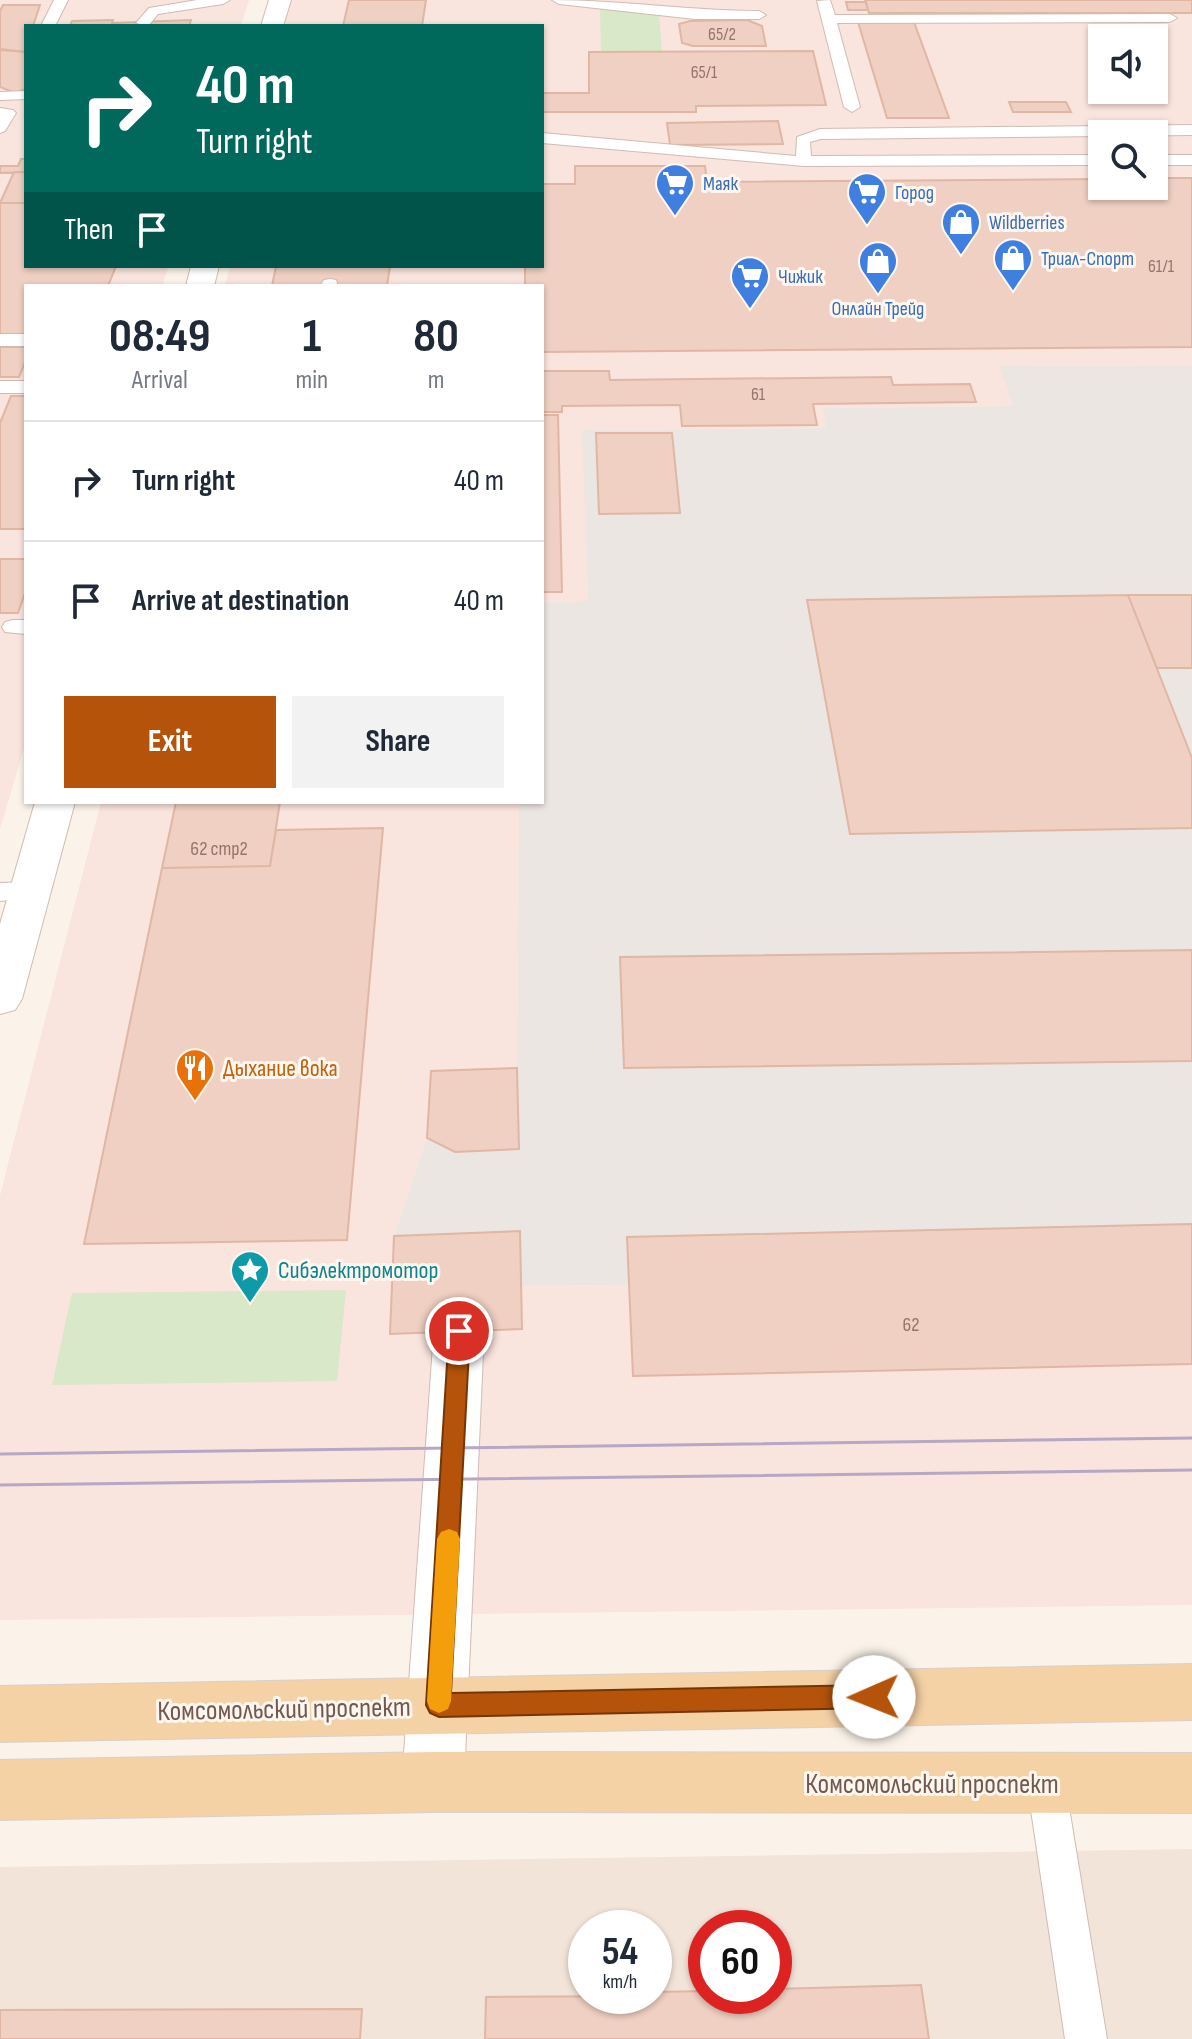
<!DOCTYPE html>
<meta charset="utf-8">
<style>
:root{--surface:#fff;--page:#f2f2f3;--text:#1f2937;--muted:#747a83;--line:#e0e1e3;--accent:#b45309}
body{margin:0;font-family:"Sofia Sans Condensed",sans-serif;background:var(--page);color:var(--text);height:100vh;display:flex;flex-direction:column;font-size:30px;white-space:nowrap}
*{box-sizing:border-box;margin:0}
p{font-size:26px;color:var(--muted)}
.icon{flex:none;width:44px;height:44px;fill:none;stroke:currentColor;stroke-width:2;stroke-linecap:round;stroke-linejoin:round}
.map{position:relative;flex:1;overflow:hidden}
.side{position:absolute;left:24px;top:284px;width:520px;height:520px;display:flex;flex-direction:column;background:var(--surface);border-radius:0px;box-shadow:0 2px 6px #0004}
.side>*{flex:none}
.top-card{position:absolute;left:24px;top:24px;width:520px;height:244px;border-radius:0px;box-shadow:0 2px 6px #0004;background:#00695c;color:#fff;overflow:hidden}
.buttons{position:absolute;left:1088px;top:24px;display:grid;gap:16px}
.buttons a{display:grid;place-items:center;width:80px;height:80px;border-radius:0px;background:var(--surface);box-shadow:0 2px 6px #0004;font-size:40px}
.speed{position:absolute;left:568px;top:1910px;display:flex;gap:16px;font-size:40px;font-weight:700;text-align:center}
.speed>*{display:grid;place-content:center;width:104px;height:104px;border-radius:50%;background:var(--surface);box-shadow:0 2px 6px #0004;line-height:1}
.speed small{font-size:20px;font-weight:400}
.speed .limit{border:12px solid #d22;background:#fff;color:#111}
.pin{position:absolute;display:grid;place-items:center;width:68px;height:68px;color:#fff;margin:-34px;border:4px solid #fff;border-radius:50%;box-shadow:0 2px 8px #0007}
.me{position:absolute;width:88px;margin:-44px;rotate:269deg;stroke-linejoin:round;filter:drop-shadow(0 0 6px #0008)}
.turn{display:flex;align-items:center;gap:28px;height:168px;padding:0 40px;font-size:36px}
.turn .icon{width:104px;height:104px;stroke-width:2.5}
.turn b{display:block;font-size:56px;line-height:68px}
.then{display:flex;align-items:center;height:76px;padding:0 40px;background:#0003;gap:16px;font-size:30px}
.eta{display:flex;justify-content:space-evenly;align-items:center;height:136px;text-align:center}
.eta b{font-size:48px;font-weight:700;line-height:56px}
.cta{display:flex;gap:16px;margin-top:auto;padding:16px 40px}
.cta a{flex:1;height:92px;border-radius:0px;background:var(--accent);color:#fff;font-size:32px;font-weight:700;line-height:92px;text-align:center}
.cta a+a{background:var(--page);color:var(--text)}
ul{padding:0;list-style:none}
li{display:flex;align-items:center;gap:24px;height:120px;padding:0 40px;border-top:2px solid var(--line)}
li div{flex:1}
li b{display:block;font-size:30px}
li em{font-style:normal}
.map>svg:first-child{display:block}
.residential{fill:#f2e4d8;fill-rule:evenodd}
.commercial{fill:#fae4de;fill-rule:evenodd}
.industrial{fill:#ece6e2}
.green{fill:#d8e8c8}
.building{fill:#efd0c2;stroke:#e0b6a4;stroke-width:2}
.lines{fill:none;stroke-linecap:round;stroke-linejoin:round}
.lane-casing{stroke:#cfbcb2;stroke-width:2}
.street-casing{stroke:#cfbcb2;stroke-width:2}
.secondary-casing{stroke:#d1bcb0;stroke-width:2}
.primary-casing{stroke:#d8d0cd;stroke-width:2}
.lane{fill:#fff;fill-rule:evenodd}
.street{fill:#fff;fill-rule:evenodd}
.secondary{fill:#fff;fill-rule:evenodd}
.primary{fill:#f5d1a6;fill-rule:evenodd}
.tram{stroke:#b5a7c5;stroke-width:3}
.route{fill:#b45309;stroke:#753606;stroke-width:2}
.slow{fill:#f59e0b}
.labels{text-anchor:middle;stroke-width:6;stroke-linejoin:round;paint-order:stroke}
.far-number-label{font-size:18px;fill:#93766b}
.far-shop-label{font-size:20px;fill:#366cbe;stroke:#fef7ef;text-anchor:start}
.number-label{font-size:20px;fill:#93766b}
.food-label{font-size:24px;fill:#c56008;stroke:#fef7ef;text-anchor:start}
.culture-label{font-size:24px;fill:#0d838f;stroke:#fef7ef;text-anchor:start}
.near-street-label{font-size:28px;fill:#74584e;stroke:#fef7ef}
</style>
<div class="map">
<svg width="1192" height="2039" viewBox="0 0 1192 2039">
<rect width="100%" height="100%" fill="#fbf3e9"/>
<path class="residential" d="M1192,1849v190h-1192v-172zM586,1928h68v68h-68zM706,1928h68v68h-68z"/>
<path class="commercial" d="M0,0h249l-8,26h-215v240h143l-7,20h-136v456l-26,87z
M289,0h903v365l-192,1 13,40 -190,2 4,20 -244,2 5,171 -46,1v-316h-317l5,-20h312v-240h-259zM1102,38h52v52h-52zM1102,134h52v52h-52z
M101,802h418l-2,266 -86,3 -4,67 -33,98 -3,97 130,-4v-43l107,-1 5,91 559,-12v241l-1192,15v-425z"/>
<path class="industrial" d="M1192,365v999l-559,12 -5,-91 -106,1v43l-132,5 4,-98 33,-98 4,-67 86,-4 2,-265h23v-200l46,-1 -6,-171 244,-2 -3,-20 190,-2 -14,-40z"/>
<path class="green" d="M600,7l59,7 3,37 -61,1z
M346,1290l-9,91 -285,4 20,-92z"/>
<path class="building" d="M349,0h77l-4,26h-79z
M865,0h327v13h-323z
M846,2h20l2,8h-20z
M3,5h37l-7,21h-7v26l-26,-3v-38z
M113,20l-1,3 79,-3 -2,6h-119l2,-5z
M747,20l15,6 4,20h-73l-11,-3 -3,-19 11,-3z
M858,22h56l35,96h-62z
M0,50l26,2v37l-11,4 -15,-6z
M813,51l13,54 -130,1v6h-154v-19h47v-41z
M1009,102h57l5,10h-58z
M778,121l5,23 -113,1 -3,-22z
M21,159h5v13l-26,1v-7h18z
M575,166h130l2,16 395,-3v7h52v-8h38v169l-650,5v-66h-17v-20h17v-82h33z
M14,172h12v31h-26z
M0,203h26v63h90l-8,20h-82v48h-26z
M276,266h114l-3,20h-115z
M0,347h26v13l-7,17h-19z
M542,371h67l1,9 281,-3 2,8 77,-1 6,18 -163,2 4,21 -135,1 -2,-21 -118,1v6h-20z
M11,396h15v133h-26v-106z
M542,415h16l4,177h-20z
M596,433h76l8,80 -81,1z
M0,559h26v31l-8,23h-18z
M1128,595l64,163v70l-342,6 -43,-234z
M1128,595h64v73h-35z
M176,802h104l-10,64 -108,2z
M383,828l-36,412 -263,4 78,-376 108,-2 6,-36z
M1192,950v111l-568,7 -4,-111z
M517,1068l2,81 -64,3 -28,-14 4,-67z
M1192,1224v140l-559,12 -6,-139z
M520,1231l2,98 -132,5 4,-98z
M921,1985l8,54h-444l1,-42 168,-1v-4l52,-1v5h68v-7z
M362,2009l-2,30h-360v-29z"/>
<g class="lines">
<defs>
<path id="lane" d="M54,0h14l-13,26h-14z
M197,0h33l-7,4 -65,10 -10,12 -12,-3 13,-15z
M552,0c69,0 138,11 207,11l7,4 -7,4h-64l-136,-15z
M830,0l5,15 335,-1 7,4 -7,4 -333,1 23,84 -8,5 -8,-5 -27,-106z
M26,91v8l-26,1v-8z
M0,108l13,2 3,3 -11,18 -5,2z
M1192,125v10l-371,4 -11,3 1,14 291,-1v10l-298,1 -262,-23v-10l254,23 1,-19 23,-8z
M1154,155h38v10h-38z
M330,279l6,1 2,6h-18l4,-6z
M0,334h26v12h-26z
M0,381h26v12h-26z
M13,620h13v14l-21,-2 -3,-5 3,-5z
M30,882l9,3 4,6 -4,6 -39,4v-18z
M1046,1764l14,6 5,13 42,256h-42l-38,-256 5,-13z"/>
<path id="street" d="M459,1310l18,6 7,15 -20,451 -9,21 -22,9 -22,-9 -9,-21 32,-451 7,-15z"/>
<path id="secondary" d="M269,0h22l-8,26h-22z
M191,266h28l-5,20h-28z
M35,802h40l-53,197 -7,11 -15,4v-90z"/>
<path id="primary" d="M1192,1664v56l-1192,22v-56z
M433,1752l759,1v60l-759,-1 -433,8v-60z"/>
</defs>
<use href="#lane" class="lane-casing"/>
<use href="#street" class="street-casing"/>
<use href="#secondary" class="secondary-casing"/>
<use href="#primary" class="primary-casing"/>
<use href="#lane" class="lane"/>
<use href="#street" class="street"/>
<use href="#secondary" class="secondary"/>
<use href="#primary" class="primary"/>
<path class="tram" d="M0,1454l1192,-16
M0,1485l1192,-15"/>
</g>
<path class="route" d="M459,1322l8,3 3,6 -19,362 423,-8 8,3 4,9 -4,8 -8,3 -435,9 -9,-4 -4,-8 23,-374 3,-6z"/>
<path class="slow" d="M449,1529l8,3 3,7 -9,162 -3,8 -9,4 -9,-4 -3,-8 10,-162 4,-7z"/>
<defs>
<symbol id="supermarket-pin" viewBox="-11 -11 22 30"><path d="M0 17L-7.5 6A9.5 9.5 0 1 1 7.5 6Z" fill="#3f7fe0" stroke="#fef7ef"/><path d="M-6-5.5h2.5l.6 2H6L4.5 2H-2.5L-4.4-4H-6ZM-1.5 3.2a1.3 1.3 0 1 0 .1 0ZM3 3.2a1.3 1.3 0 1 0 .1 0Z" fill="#fff"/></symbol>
<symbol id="shop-pin" viewBox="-11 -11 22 30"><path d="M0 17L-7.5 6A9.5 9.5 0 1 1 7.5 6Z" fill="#3f7fe0" stroke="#fef7ef"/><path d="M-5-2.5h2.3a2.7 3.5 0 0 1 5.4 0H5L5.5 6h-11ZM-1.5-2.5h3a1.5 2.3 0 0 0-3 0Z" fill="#fff"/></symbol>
<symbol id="restaurant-pin" viewBox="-11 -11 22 30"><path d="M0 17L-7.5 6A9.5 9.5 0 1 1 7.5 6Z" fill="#e8710a" stroke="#fef7ef"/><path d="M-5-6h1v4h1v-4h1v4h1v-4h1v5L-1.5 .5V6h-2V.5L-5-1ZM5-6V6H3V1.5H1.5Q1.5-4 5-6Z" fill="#fff"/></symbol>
<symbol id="sight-pin" viewBox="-11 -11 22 30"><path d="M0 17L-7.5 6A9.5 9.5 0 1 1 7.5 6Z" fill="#0f9aa8" stroke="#fef7ef"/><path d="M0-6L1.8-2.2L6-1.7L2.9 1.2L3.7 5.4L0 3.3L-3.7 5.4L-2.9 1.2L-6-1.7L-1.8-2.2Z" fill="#fff"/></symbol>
</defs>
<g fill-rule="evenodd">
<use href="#supermarket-pin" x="653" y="161" width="44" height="60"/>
<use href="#supermarket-pin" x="845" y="170" width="44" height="60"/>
<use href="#shop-pin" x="939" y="200" width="44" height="60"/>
<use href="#shop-pin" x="991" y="236" width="44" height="60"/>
<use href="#shop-pin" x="856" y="239" width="44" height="60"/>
<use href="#supermarket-pin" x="728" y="254" width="44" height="60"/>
<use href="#restaurant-pin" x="173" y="1046" width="44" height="60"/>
<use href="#sight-pin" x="228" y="1248" width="44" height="60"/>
</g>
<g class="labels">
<g class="far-number-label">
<text x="722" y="40">65/2</text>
<text x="704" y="78">65/1</text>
<text x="1161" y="272">61/1</text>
<text x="758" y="400">61</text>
</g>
<g class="far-shop-label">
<text x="703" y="190">Маяк</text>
<text x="895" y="199">Город</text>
<text x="989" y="229">Wildberries</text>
<text x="1041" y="265">Триал-Спорт</text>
<text x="778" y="283">Чижик</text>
<text x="878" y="315" text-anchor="middle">Онлайн Трейд</text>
</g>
<g class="number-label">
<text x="219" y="855">62 стр2</text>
<text x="911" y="1331">62</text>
</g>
<g class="food-label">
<text x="223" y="1076">Дыхание вока</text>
</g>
<g class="culture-label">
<text x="278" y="1278">Сибэлектромотор</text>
</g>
<g class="near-street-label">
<text transform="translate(284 1708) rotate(-1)" y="10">Комсомольский проспект</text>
<text x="932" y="1793">Комсомольский проспект</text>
</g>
</g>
</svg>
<div class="buttons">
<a><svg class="icon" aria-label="sound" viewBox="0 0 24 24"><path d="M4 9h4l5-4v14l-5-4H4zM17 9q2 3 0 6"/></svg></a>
<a><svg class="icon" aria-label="search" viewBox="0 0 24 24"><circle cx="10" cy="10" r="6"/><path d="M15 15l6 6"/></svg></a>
</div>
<div class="speed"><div>54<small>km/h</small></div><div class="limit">60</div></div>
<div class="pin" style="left:459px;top:1331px;background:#d93025"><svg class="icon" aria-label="arrive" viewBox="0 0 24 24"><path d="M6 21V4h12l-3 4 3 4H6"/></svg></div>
<svg class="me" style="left:874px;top:1697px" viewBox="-20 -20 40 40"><circle r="19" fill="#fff"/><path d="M0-13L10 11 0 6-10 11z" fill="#b45309"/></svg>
<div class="top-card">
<div class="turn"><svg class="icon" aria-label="right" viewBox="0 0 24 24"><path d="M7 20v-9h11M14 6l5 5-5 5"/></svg><div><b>40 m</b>Turn right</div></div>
<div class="then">Then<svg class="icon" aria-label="arrive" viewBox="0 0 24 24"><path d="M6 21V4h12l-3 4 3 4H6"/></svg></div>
</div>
<section class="side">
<div class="eta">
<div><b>08:49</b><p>Arrival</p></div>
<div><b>1</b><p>min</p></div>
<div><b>80</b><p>m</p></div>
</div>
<ul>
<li><svg class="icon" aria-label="right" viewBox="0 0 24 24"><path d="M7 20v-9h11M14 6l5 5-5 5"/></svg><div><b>Turn right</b></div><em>40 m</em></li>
<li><svg class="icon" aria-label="arrive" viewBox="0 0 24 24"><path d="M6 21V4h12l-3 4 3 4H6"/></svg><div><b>Arrive at destination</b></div><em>40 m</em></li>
</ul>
<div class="cta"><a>Exit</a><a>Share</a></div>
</section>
</div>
